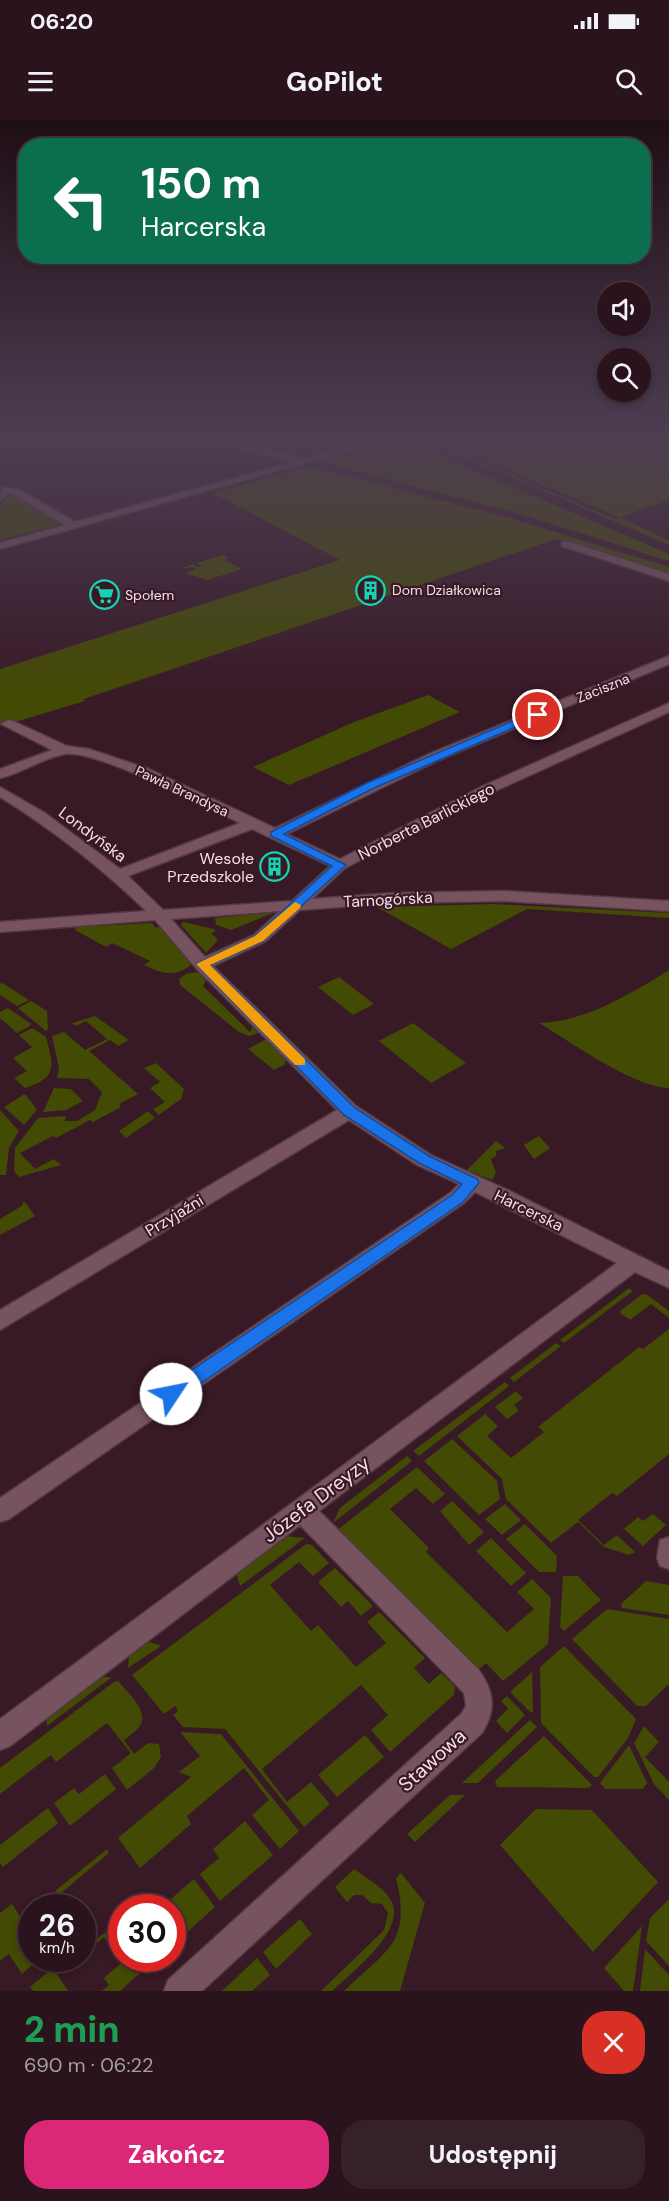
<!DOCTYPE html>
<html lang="pl">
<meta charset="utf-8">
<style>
:root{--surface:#2a131c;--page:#362029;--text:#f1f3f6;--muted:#a59ea3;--line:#46323b;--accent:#db2777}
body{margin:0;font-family:"DM Sans",sans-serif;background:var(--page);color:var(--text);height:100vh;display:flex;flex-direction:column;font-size:22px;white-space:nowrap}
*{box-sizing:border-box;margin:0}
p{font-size:20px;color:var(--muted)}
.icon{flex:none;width:33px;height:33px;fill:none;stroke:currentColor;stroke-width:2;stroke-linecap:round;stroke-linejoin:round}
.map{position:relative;height:1871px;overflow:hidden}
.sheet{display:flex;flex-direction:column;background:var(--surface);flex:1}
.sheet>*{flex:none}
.top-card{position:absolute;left:18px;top:18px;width:633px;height:126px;border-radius:24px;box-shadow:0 3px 9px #0003,0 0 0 2px var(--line);background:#0b6e4f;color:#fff;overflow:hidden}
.buttons{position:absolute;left:597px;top:162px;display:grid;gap:12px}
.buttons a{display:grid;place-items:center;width:54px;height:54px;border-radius:50%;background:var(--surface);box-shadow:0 3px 9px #0003,0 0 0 2px var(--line);font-size:30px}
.speed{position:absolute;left:18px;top:1774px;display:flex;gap:12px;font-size:30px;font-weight:700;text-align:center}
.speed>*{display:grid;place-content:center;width:78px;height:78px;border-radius:50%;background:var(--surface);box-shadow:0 3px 9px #0003,0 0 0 2px var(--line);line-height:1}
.speed small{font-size:15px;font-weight:400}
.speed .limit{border:9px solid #d22;background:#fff;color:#111}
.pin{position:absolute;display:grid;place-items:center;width:51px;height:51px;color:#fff;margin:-26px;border:3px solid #fff;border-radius:50%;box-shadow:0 2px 6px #0007}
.me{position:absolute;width:66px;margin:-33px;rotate:56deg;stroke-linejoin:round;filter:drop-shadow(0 0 4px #0008)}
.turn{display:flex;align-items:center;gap:21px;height:126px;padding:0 24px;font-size:27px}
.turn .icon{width:78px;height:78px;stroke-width:2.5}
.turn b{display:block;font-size:42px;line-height:51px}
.round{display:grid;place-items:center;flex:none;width:63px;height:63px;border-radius:24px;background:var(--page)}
.summary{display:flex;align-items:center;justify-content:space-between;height:102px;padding:0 24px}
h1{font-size:36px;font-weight:800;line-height:45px;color:#1e9e55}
.primary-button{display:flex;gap:12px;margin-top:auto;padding:12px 24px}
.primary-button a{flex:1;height:69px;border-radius:24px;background:var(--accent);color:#fff;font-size:24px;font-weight:800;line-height:69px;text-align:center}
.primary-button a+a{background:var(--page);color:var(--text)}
.status{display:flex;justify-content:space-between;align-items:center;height:42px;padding:0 30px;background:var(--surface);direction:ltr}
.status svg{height:16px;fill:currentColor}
header{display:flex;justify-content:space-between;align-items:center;height:78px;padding:0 24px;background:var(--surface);font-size:27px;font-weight:800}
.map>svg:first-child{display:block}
.green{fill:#434a03}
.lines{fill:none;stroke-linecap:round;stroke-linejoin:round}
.minor-casing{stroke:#523843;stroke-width:3}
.minor{fill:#775360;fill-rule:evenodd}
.route{fill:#1a73e8;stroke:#114b97;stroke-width:1.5}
.slow{fill:#f59e0b}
.labels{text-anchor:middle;stroke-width:4.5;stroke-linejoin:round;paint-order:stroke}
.far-poi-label{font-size:14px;fill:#f5dfe6;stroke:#381926;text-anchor:start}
.far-street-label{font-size:14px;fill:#f5dfe6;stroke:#381926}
.street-label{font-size:16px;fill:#f5dfe6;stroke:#381926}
.poi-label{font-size:16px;fill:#f5dfe6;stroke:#381926;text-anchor:end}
.near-street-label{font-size:20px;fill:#f5dfe6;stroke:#381926}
</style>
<div class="status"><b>06:20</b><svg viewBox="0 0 49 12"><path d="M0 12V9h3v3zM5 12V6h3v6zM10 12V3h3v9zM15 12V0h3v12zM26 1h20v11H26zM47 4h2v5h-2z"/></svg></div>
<header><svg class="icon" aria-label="menu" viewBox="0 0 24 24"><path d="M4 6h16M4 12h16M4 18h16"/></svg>GoPilot<svg class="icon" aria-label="search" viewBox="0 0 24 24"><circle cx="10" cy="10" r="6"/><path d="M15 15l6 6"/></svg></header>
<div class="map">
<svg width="669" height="1871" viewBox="0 0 669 1871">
<rect width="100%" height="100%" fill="#381926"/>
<path class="green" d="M421,318h6l187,81 4,-2 -185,-79h236v62l-49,17 49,24v4z
M401,319l268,115v7l-149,-47 -198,-52z
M308,346l198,51 163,50v10l-113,-38 -472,160 1,2 -80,24 -5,-2v-54l340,-109 -127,-67z
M9,373l7,2 49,28 -65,17v-33z
M223,435l5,2 -3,3 17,9 -35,11 -21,-7 10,-4 -4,-2 -12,2 14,-5 3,3 5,-1 -6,-3z
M428,575l32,17 -171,73 -36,-18 101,-45z
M493,784l176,9v5l-142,-9 -76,40 -74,-42z
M276,792l-45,18 -15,-5 -1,-7z
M183,802l31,7 2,2 -5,2 7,7 -12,13 -25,-28z
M152,803l4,5 4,-2 31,34 -1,6c-17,11 -28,8 -46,-1l6,-4 -38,-18 -6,4 -31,-17 1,-3z
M669,850v118c-36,-1 -98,-46 -130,-65 46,-1 91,-29 130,-53z
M197,852l10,6 -4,8 47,46 4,-8 8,8 -13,4 -10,-4 -59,-47 -1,-6 7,-5z
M339,857l35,27 -21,11 -35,-28z
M0,863l4,1 25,16 -12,6 -17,-11z
M31,881l16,10 1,18 -2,2 -28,-23z
M8,888l23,16 -1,2 -13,7 -17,-15v-6z
M95,896l34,24 -11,6 -8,-6 -21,11 49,43 -19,10 2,3 -28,15 -3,-2 -34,18 -3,-2 -33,17 15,16 19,-10 7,6 -42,12 -5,-6 1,-23 23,-30 28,-2 -1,5h12l18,-11 7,-18 -13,-13 -32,-1 2,-10 -7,-32 12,-4 21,18 22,-11 -21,-18 -10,5 -4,-3z
M413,903l53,40 -35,20 -52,-42z
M32,908l14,9c7,29 13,40 -21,51l-11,-10 13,-7 -14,-13 19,-11 -13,-12z
M268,918l19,21 -3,6 -10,5 -26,-21z
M156,943l28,26 -3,10 -22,16 -6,-6 12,-7 -15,-14 10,-6 -16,-14z
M54,968l17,1 12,12 -17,9 -23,2z
M23,975h3l11,15 -13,15 -20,-18z
M0,990l19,21 -10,17 -3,27h-6z
M148,991l7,7 -29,20 -7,-7z
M539,1016l11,12 -16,11 -10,-14z
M496,1021l9,7 -9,3v5l-5,3 5,14 -4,7 -25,-10z
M25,1082l10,14 -35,19v-16l23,-14 -1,-2z
M629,1168l4,3 -69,52 -4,-3z
M646,1174l23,17v7l-18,-14 -21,16 -11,-8 22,-17z
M669,1209v125l-52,42 -5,-3 -34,27 26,25 13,-10 18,17 -6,3 -25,-8 -26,-25 -27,21 -45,-44 -4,-20 -45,-43 28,-22 13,12 -11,10 24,22 33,-26 -6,-5 101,-80 4,2z
M556,1223l5,3 -47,36 -4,-4z
M505,1262l4,4 -90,70 -6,-5z
M516,1271l7,7 -9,7 5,6 -12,8 -12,-12z
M452,1319l45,42 3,18 -21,16 -55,-54z
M407,1336l5,5 -79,62 7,-15z
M417,1347l28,27 -12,10 -17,-16 -26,21 39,39 -3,4 81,80 27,-23 -17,-17 15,-13 19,19 -3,46 -45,37 -17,-18 -11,10 -139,-142z
M452,1381l32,31 -15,13 -29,-34z
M505,1384l16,16 -19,15 -17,-16z
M653,1394l13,11 -23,21 -19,-17 14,-12 5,4z
M525,1404l32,32 -1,16h-17l-33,-33z
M285,1416l20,2 -65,48 -4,-14z
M491,1418l35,35 -15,13 -35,-35z
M306,1424l6,1 17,18 -16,13 -14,-14 -29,23 41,46 7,-6 38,42 30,-24 -19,-21 12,-10 46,46 -11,10 15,16 12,-11 14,13 -1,9 -64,57 -19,-22 17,-15 -27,-30 -99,84 25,33 24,-20 19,22 -26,23 -79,-98 -42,-2 -10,-12 5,-4 -3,-5 -11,8 -32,-39z
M335,1448l38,38 -12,10 -13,-15 -7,6 -23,-25z
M563,1456h15l23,24 -37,31 -4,-4z
M646,1461l23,4v30l-47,-7 -1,-4z
M607,1489l62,10v65l-23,22h-9l-65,-67z
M144,1520l17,6 -33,22 1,-14z
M564,1526l72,73 -8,19 -30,39h-4l-53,-54 -1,-56z
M532,1552l1,40h-3l-20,-20z
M99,1557h13l-65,49 -1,-12z
M118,1561c9,11 33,31 21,46 -4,5 -10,9 -15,13l10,14 14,-11 11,1 2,13 -7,11 -27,22 -15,-22 19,-15 -24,-30 -51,39 -5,-7 -51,39v-26l114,-86z
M507,1576l18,19 -18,18 -11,-12 12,-12 -7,-8z
M530,1600l7,7 -59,56h-16z
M644,1606l15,16 -14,15 24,25v18l-15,-16 -20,-41z
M180,1612l41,2 78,97 -19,18 -28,-34 17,-15 -25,-32 -57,48 4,8 -51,44 -22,-30 73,-61 -12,-5 21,-16z
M365,1615l19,22 -47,40 -19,-22z
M544,1616l48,49 -3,3 -92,-1 -2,-6z
M629,1625l18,38 -4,6h-38l-5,-6z
M105,1654l11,15 -46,37 -16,-23 20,-15 5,6z
M450,1675h15l-50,47 -8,-8z
M48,1688l10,15 -55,44 -3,-4v-18z
M536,1689l56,1 66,72 -65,70 -93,-107z
M245,1701l28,34 -53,46 -20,-27 19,-16 -6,-9z
M107,1729l2,4 -48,40 11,15h-6l-11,-17z
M354,1749c13,10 27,16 36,30 20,29 -39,74 -58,92h-11l63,-61 4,-17 -6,-9 -11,-1 -9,-8h-8l-7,7 -12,-15z
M401,1753l24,30 -25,88h-56c43,-42 68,-48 52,-113z
M194,1759l21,28 -42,38v-6l10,-10 -10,-15 -1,-6 -7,-4z
M669,1779v67l-23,-25 4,-23z
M12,1784l19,29 1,26h7l-17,15 -13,-20 -9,7v-48z
M300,1799l12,15 -36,35 -13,-17z
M83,1803l12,17 11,-8 15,23 1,4h2l10,14 16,-14h6l-36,32h-18l7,-6 -5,-7 17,-15 -17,-26 -12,10 -9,-15z
M642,1806l-9,65h-9l-20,-23z
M645,1829l24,26v16h-29z
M257,1838l13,17 -18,16h-30z
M53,1848l15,23h-35l-3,-4z"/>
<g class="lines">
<defs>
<path id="minor" d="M216,318h12l76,21 74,-21h16l-394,111v-6l65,-18 -53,-31 -4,-1 -8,8 2,-14 18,3 55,32 218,-60 -66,-17z
M562,422h8l99,32v7l-107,-35z
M669,536v8l-230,96 -152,74 53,25 143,-73 186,-83v9l-176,80 -148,76 -33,31 81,-6 111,-2 165,10v10l-165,-10 -111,2 -93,7 -34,31 -53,25 143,140 75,49 81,37 157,79v17l-34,-16 -316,239 159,158c16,22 19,40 4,64l-280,258h-38l4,-11 294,-267 4,-7 -2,-13 -164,-168 -290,221 -10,4v-31l617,-456 -142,-71 -11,11 -455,316 -9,3v-24l450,-305 9,-9 -42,-19 -68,-45 -349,210v-20l337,-200 -141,-142 -41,-48 -155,12v-10l146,-11c-44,-43 -93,-81 -146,-114v-10l45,26 75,56 120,-46c-34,-16 -142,-73 -175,-69 -22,4 -43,19 -65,24v-9l52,-19 -51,-26 7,-4 5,1 54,25 22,3 60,20 126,59 154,-74zM252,709l78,37 -38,35 -129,9 -35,-34zM280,791l-26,24 -49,22 -34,-38z
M669,1417v32l-9,-3 -3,-8 3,-18z"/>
</defs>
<use href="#minor" class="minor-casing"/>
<use href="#minor" class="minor"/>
</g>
<linearGradient id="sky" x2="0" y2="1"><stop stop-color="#1f0e15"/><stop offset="0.55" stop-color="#4d3e52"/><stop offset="1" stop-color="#4d3e52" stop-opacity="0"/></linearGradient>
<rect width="669" height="580" fill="url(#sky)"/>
<path class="route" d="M534,592l9,3 -169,73 -90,46 62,31 -83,76 -53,24 145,143 74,48 48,23 2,4 -16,19 -285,197h-13l-2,-5 2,-6 287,-193 10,-11 -43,-21 -75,-48 -148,-151 59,-28 77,-70 -61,-30v-4l96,-49z"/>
<path class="slow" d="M295,782l6,3 -1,3 -37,33 -53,24 95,94v6h-10l-99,-101 59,-28z"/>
<defs>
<symbol id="building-ring" viewBox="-11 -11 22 22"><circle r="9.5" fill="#381926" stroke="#14d5b3" stroke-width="1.5"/><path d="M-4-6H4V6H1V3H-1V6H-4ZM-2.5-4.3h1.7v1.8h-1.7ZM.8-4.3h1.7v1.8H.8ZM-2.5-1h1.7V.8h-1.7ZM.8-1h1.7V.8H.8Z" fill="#14d5b3"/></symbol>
<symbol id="supermarket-ring" viewBox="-11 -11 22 22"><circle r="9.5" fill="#381926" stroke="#14d5b3" stroke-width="1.5"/><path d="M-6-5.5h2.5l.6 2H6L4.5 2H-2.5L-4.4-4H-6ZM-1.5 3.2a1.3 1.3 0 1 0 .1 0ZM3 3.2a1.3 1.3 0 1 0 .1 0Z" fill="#14d5b3"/></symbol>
</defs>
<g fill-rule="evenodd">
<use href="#building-ring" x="354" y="454" width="33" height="33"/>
<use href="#supermarket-ring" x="88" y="458" width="33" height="33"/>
<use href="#building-ring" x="258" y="730" width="33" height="33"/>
</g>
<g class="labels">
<g class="far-poi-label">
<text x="392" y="475">Dom Działkowica</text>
<text x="125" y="480">Społem</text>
</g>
<g class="far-street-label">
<text transform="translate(603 568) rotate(-22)" y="5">Zaciszna</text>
<text transform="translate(182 671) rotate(25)" y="5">Pawła Brandysa</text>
</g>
<g class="street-label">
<text transform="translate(426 701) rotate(-27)" y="6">Norberta Barlickiego</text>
<text transform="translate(93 714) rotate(37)" y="6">Londyńska</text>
<text transform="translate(388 779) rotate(-3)" y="6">Tarnogórska</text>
<text transform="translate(529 1090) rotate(26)" y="6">Harcerska</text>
<text transform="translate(174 1095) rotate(-31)" y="6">Przyjaźni</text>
</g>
<g class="poi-label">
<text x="254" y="744">Wesołe<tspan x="254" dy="18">Przedszkole</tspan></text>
</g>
<g class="near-street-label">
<text transform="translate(316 1379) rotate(-37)" y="7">Józefa Dreyzy</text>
<text transform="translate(432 1640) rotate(-42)" y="7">Stawowa</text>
</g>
</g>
</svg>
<div class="buttons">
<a><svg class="icon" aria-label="sound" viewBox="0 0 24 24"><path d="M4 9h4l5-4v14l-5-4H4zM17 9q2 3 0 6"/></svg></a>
<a><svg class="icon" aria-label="search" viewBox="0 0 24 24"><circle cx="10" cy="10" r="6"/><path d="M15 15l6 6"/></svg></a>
</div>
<div class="speed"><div>26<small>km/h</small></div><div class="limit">30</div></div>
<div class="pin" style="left:538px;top:595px;background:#d93025"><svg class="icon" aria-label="arrive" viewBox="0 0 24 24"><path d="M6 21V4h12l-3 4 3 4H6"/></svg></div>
<svg class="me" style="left:171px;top:1274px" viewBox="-20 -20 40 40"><circle r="19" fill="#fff"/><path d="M0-13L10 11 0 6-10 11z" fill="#1a73e8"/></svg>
<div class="top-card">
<div class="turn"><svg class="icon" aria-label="left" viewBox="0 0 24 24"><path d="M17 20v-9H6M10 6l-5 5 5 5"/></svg><div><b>150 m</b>Harcerska</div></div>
</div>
</div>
<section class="sheet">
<div class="summary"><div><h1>2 min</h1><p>690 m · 06:22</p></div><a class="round" style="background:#d93025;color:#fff"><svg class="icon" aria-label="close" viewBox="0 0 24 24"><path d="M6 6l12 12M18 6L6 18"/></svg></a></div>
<div class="primary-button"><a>Zakończ</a><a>Udostępnij</a></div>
</section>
